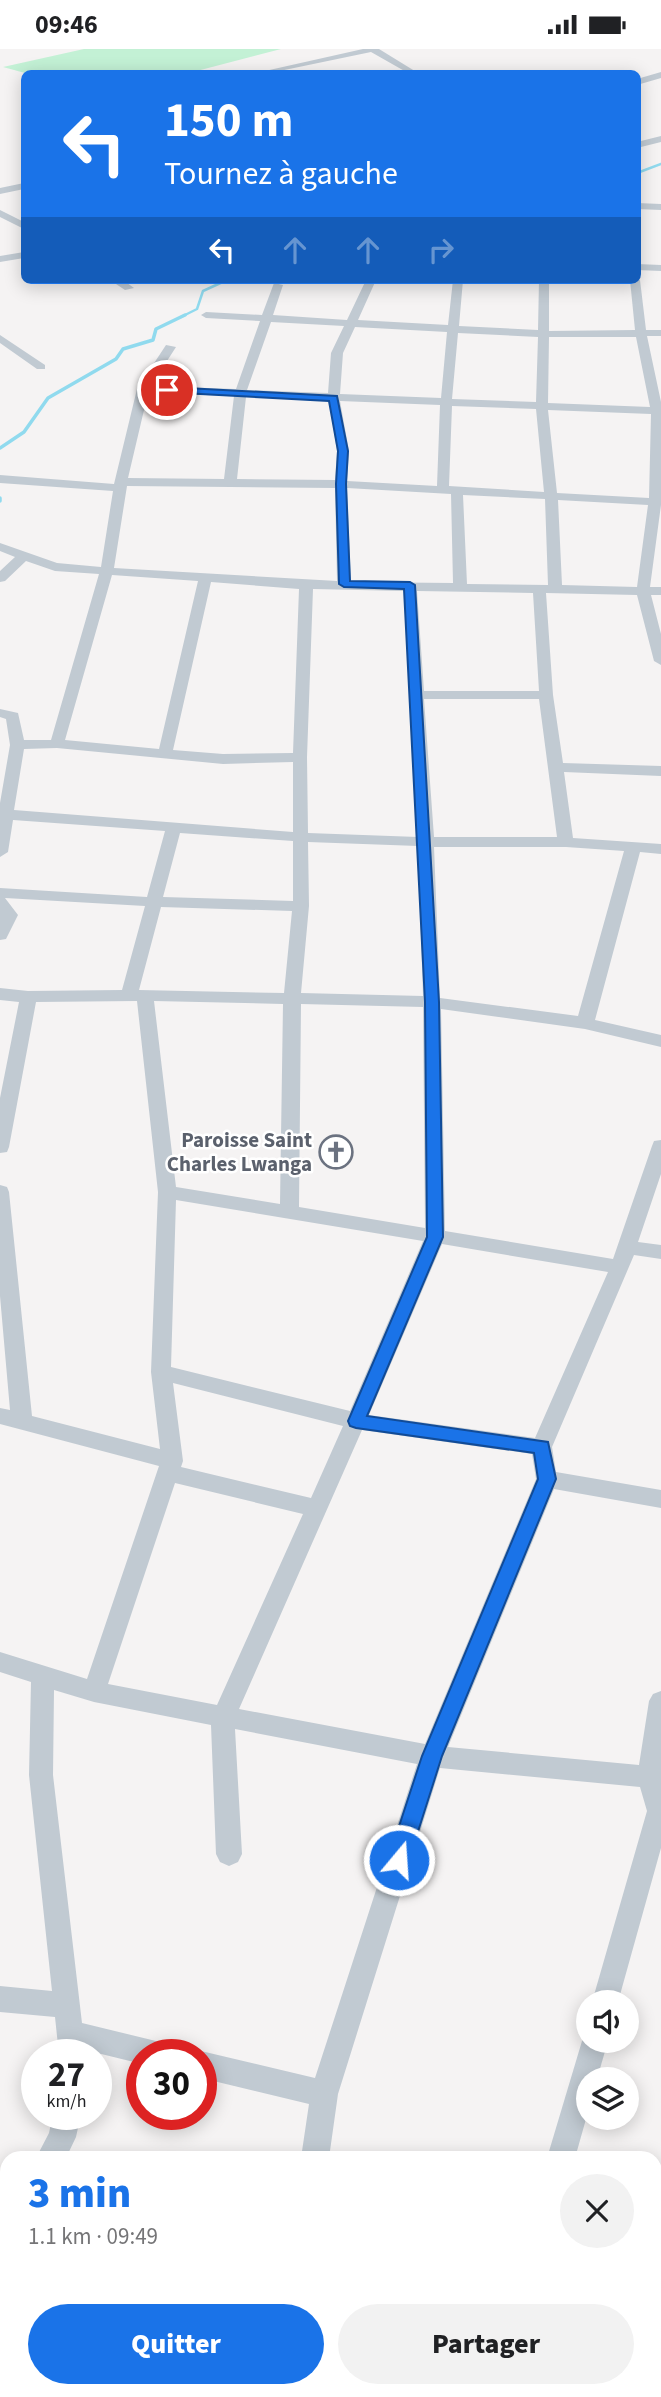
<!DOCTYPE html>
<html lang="fr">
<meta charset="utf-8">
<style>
:root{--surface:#fff;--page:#f2f2f2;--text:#202124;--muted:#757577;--accent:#1a73e8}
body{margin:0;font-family:"Source Sans 3",sans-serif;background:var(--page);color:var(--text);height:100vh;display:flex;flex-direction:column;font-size:26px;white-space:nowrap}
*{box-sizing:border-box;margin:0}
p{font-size:23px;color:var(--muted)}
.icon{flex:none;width:38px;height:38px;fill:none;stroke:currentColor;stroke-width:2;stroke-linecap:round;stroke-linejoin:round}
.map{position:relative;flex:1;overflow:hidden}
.sheet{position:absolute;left:0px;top:2102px;width:662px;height:247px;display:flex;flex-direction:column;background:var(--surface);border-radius:21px 21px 0 0;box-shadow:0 4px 18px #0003}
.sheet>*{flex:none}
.hud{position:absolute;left:21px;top:21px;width:620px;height:214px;border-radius:10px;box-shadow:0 4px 18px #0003;background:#1a73e8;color:#fff;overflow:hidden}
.tools{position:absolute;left:576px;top:1941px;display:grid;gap:14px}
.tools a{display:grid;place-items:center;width:63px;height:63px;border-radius:50%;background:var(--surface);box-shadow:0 4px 18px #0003;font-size:35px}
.speed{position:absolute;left:21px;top:1990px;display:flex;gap:14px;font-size:35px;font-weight:700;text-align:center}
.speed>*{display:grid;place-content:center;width:91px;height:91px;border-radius:50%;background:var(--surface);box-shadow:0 4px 18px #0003;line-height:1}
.speed small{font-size:18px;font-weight:400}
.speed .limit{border:10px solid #d22;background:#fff;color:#111}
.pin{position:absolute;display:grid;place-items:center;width:60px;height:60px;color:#fff;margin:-30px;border:4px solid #fff;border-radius:50%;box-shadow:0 2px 7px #0007}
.me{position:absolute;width:77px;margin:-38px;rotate:18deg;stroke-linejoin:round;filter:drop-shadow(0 0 5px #0008)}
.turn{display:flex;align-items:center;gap:24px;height:147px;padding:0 28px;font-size:32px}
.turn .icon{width:91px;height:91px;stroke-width:2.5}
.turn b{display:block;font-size:49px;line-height:60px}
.lanes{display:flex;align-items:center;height:66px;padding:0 28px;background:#0003;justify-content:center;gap:35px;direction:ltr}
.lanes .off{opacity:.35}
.round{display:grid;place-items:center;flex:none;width:74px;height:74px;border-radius:37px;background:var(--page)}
.overview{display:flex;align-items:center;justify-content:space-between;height:119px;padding:0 28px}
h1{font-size:42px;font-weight:800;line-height:52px;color:var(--accent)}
.primary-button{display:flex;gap:14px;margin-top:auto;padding:14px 28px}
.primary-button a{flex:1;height:80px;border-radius:42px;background:var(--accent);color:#fff;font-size:28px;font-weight:800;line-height:80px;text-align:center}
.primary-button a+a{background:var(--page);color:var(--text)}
.status{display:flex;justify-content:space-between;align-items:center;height:49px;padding:0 35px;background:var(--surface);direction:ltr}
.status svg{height:19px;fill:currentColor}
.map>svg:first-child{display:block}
.green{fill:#c3f1d5}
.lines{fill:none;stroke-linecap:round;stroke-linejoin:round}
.stream-far2{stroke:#90daee;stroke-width:2.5}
.stream-far1{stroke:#90daee;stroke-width:3.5}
.stream{stroke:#90daee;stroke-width:7}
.minor{fill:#c1cad2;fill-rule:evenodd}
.route{fill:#1a73e8;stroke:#114b97;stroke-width:2}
.labels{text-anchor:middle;stroke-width:5;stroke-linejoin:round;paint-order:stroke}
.worship-label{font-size:21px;font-weight:bold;fill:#5b616d;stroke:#fff;text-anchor:end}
</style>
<div class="status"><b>09:46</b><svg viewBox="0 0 49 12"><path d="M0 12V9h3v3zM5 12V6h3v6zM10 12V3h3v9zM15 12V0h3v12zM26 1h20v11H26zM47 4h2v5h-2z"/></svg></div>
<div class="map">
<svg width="661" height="2348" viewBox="0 0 661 2348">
<rect width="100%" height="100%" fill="#f5f3f3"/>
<path class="green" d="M84,0h197l-92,24h-164l-22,-6z"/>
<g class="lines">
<path class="stream-far2" d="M637,124l24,-9
M181,268l16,-8 6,-18 24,-11"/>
<path class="stream-far1" d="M0,399l24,-16 24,-34 68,-39 7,-10 30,-9 3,-11 29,-14
M0,449v3"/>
<path class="stream" d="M0,2249l7,1
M291,2342l16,6"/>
<path class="minor" d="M363,0h16l39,24h-10l-37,-21 -101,21h-14z
M661,23v6l-24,7v-6z
M661,87v6l-24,6v-6z
M24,134v6l-24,5v-6z
M637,154l24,1v6l-24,-1z
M0,161l24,12v7l-24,-12z
M24,203v6l-24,4v-6z
M637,215l24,1v6l-24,-1z
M637,228l3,3 6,50h15v6h-14l14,66v103l-11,82h11v8h-10l10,39v31l-7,-4 -17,-66 -91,-2 7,102 10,68 98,3v10l-97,-4 9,66 88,6v10l-21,-2 -45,168 66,15v12l-76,-18 -144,-20 4,222 168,28 39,-113 2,-5 7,-1v34l-23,68 23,3v14l-27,-4 -82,192 4,25 105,18v18l-107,-19 -106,258 191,18 10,-64 4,-7 8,-3v157l-43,154h-26l55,-191 -7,-24 -200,-19 -102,326 -9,64h-28l8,-54 -108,-26v-23h-10l10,-4 114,27 102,-314 -182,-35 7,125 -4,8 -9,4 -9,-4 -4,-8 -5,-129 -117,-23 -40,-12 -1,85 29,248 78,19 9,4 4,9h-31v9l-57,-14v5h-26l-4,-38 -55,-5v-26l52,5 -23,-216 2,-93 -31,-10v-20l87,27 72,-213 -159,-42v-16l10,2 -10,-114v-111l7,2 2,5 23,224 128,33 -9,-77 7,-180 -21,-191 -101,1 -27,145 -2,5 -7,1v-55l19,-96 -19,-2v-12l28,3 94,-1 23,-84 -140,-8 13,17 -12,24 -6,1v-52l147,9 18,-66 -152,-11 -5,32 -8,5v-54l10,-58 -4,-26 -6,-2v-8l18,4 6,27h27l48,-166 -44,-3 -29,-10 -21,20 -5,1v-11l15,-14 -15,-6v-8l57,20 44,4 12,-76 -113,-8v-8l114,9 23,-95 29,-44 10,2 -25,39 85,3 24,-68 -54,-3 -5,-3 5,-3 56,3 12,-32 9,2 -10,30 74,5 19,-40h10l-18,40 90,5 5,-45h10l-4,46 79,4 1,-50h10v51l86,-1 -5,-50h7zM271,273l73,4 -13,27 -3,40 -81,-3zM355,278l92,5 -6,66 -101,-4 3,-41zM458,284l80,4 -2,65 -84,-3zM549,288h87l14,70 -102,-4zM148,344l86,3 -10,83 -96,-1zM246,348l83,3 8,51 -2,29 -98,-1zM340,352l100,4 -3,81 -90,-5 2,-30zM452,357l84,3 8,83 -95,-6zM548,361l103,4 -2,84 -92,-5zM127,437l208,2 2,93 -223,-13zM347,439l104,6 2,89 -102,-1zM463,446l82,4 3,86 -81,-1zM558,451l90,5 -11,82 -75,-2zM112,526l86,6 -39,168 -94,-9zM211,533l88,7 -6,164 -70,1 -50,-4zM313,540l91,2 14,246 -110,-4 -1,-76zM417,542l116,2 6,98h-115zM424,650h115l18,138h-123zM57,699l166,16 70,-2v70l-279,-22 10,-61zM180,784l113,8v60l-130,-4zM308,793l110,4 5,150 -122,-3 8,-87zM434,798h132l58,4 -46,165 -138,-18zM161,858l131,4 -8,82 -145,-3zM154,952l129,3 -3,200 -104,-17zM301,955l122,3 2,221 -126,-21zM176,1151l247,41 -73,170 -179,-44zM442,1195l166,28 -73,166 -166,-23zM173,1334l170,43 -32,72 -130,-31 2,-6zM362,1381l170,24 4,25 -111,265 -186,-35zM175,1434l128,31 -86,191 -109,-21z
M110,231h13l11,8 -9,2z
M0,286l45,30v4h-8l-37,-26z
M588,1982v10h20l-11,38h-9v33l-13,46h-28l35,-117z
M53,2065h28l-5,23 -10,21h-30l13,-25z
M7,2151v29l-7,3v-29z
M654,2267l7,2v30l-7,-3z"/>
</g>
<path class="route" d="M167,338l170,9 11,55 -2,33 4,97 60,1 5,3 24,417 4,235 -76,179 181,26 8,37 -114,277 -33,104 -3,7 -7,3 -8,-3 -3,-7 34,-104 116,-277 -4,-26 -178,-25 -6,-2 -2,-5 79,-184 -2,-235 -21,-413 -60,-2 -5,-3 -3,-100 2,-33 -9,-50 -165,-9v-4z"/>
<defs>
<symbol id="church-ring" viewBox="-11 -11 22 22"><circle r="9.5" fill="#fff" stroke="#6b7280" stroke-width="1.5"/><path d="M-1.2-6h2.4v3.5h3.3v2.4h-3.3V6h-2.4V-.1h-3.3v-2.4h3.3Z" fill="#6b7280"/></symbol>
</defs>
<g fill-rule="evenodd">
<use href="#church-ring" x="317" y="1084" width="38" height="38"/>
</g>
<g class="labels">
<g class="worship-label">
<text x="312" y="1098">Paroisse Saint<tspan x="312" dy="24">Charles Lwanga</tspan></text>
</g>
</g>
</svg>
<div class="tools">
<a><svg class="icon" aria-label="sound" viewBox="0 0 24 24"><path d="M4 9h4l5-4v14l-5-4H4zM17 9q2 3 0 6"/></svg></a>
<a><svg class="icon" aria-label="layers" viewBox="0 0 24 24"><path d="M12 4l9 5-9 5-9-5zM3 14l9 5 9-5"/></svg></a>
</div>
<div class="speed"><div>27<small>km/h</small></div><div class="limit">30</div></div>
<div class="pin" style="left:167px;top:341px;background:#d93025"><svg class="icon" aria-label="arrive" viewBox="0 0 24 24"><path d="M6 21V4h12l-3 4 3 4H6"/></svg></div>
<svg class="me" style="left:399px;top:1811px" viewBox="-20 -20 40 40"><circle r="17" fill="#1a73e8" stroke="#fff" stroke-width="3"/><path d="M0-11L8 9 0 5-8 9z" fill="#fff"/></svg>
<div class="hud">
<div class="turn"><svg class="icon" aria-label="left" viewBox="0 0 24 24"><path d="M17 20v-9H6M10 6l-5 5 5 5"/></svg><div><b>150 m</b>Tournez à gauche</div></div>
<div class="lanes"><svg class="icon" aria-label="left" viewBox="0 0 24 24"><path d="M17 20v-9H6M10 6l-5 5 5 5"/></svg><svg class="icon off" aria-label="ahead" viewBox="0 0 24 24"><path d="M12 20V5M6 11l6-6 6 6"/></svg><svg class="icon off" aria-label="ahead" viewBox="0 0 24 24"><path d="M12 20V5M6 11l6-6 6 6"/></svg><svg class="icon off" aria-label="right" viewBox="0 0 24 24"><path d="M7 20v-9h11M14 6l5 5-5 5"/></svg></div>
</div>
<section class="sheet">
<div class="overview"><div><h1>3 min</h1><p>1.1 km · 09:49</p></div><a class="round"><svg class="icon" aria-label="close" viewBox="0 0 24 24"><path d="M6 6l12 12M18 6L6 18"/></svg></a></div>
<div class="primary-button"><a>Quitter</a><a>Partager</a></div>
</section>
</div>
